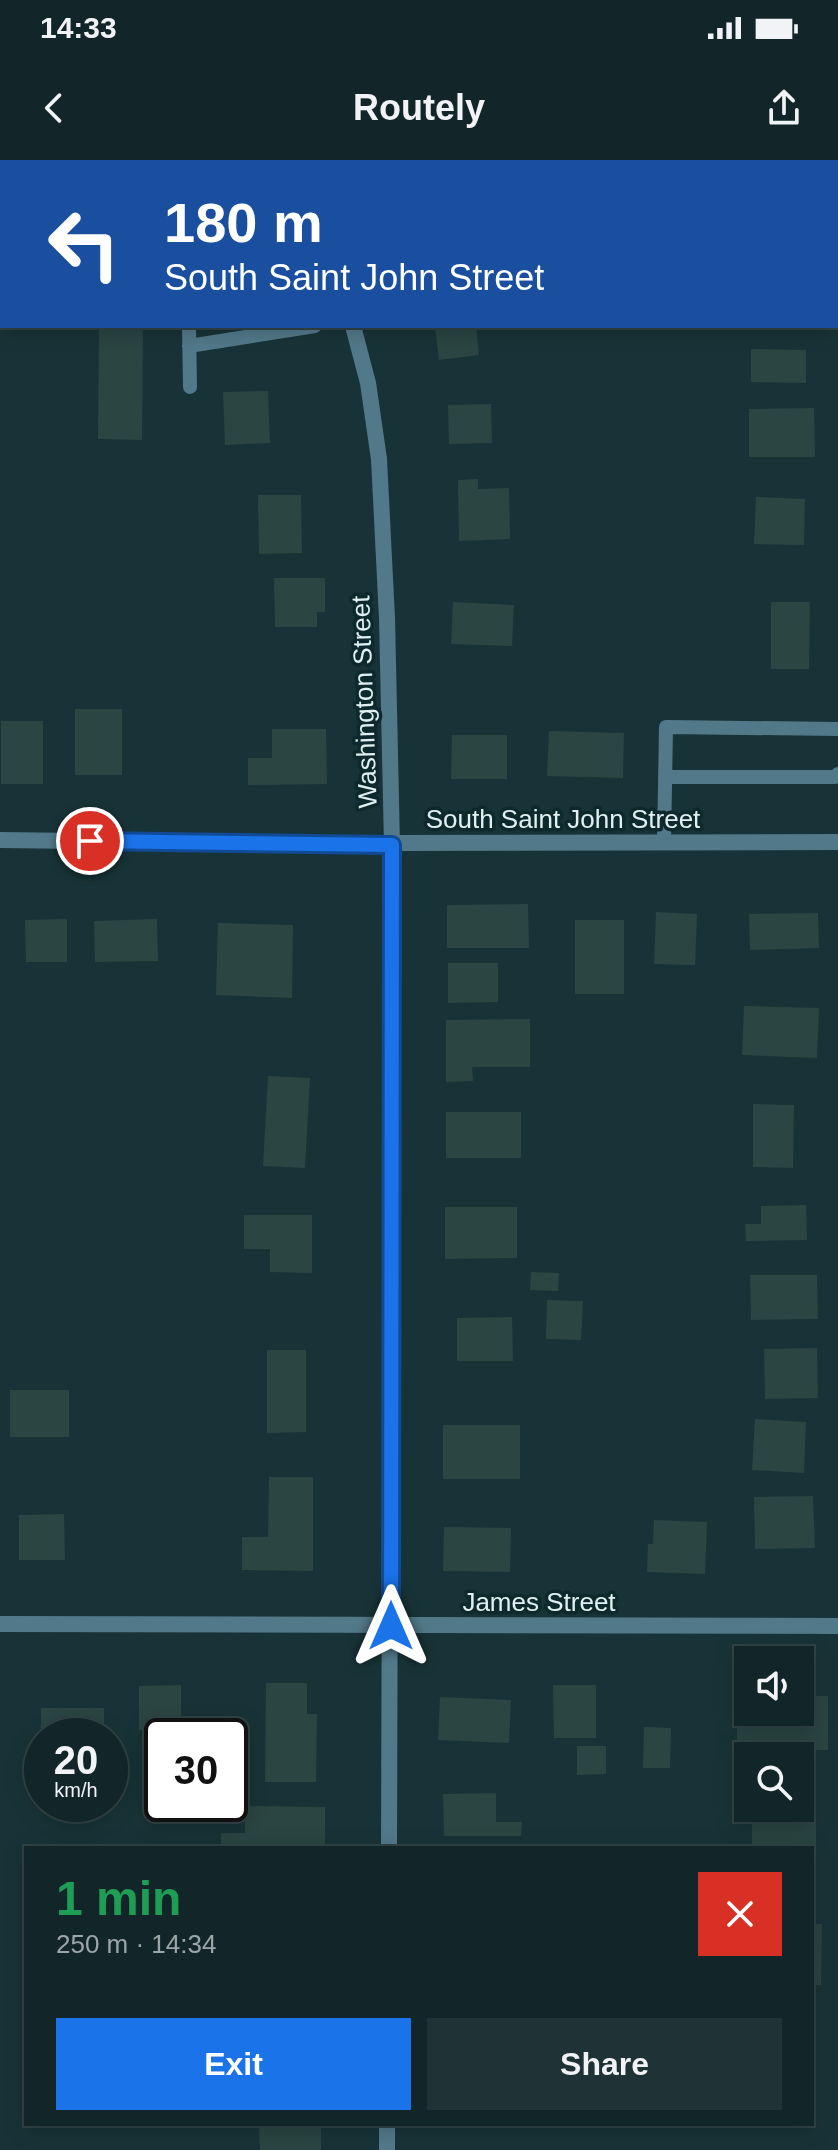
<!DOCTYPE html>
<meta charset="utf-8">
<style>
:root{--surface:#122629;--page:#1f3235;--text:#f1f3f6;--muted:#9ca5a8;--line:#314346;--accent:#1a73e8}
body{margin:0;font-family:Helvetica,sans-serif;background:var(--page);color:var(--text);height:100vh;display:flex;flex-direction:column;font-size:30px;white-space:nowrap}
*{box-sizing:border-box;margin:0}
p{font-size:26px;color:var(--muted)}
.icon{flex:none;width:44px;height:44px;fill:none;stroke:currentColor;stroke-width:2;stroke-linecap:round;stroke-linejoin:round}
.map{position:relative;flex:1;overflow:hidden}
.details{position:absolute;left:24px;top:1686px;width:790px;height:280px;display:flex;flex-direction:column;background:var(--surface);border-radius:0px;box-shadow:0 4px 20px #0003,0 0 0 2px var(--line)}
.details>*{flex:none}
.hud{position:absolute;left:0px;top:0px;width:838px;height:168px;box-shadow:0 4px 20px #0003,0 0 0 2px var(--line);background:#1a4fa0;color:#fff;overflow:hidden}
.buttons{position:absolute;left:734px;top:1486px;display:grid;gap:16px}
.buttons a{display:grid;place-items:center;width:80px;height:80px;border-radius:0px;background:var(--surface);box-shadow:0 4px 20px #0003,0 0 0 2px var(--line);font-size:40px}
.speed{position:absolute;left:24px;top:1558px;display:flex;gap:16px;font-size:40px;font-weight:700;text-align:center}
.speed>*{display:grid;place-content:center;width:104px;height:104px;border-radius:50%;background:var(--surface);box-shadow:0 4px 20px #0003,0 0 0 2px var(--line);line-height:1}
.speed small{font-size:20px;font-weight:400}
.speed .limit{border:4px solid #111;border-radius:12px;background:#fff;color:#111}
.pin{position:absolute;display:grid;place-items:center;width:68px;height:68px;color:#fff;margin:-34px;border:4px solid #fff;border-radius:50%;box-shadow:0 2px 8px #0007}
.me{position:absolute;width:88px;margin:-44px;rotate:0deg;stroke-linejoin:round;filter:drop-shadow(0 0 6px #0008)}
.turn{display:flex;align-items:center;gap:28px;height:168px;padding:0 32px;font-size:36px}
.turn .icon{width:104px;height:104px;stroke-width:2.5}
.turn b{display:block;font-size:56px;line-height:68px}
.round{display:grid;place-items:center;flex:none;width:84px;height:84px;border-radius:0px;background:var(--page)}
.head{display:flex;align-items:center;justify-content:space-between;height:136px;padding:0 32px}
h1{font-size:48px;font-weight:800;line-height:60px;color:#1e9e55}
.primary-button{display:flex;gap:16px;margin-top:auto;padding:16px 32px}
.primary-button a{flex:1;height:92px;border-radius:0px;background:var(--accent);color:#fff;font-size:32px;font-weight:800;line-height:92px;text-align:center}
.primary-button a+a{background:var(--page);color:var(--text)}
.status{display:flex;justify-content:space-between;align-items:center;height:56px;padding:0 40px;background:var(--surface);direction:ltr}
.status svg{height:22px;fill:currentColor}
header{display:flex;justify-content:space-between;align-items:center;height:104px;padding:0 32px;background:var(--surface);font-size:36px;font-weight:800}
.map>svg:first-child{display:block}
.building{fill:#2a4542}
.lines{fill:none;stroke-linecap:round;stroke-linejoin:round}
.lane{stroke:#52798a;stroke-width:14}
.street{stroke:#52798a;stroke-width:16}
.route-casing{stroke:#114b97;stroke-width:20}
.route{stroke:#1a73e8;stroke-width:14}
.labels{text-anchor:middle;stroke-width:7;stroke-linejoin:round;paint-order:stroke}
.street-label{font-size:26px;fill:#e0f0f2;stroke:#0e292d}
</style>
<div class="status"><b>14:33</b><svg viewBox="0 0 49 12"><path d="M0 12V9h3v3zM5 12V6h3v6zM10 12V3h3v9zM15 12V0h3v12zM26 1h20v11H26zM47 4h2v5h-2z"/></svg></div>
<header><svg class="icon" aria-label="back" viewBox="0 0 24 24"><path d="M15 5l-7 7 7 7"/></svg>Routely<svg class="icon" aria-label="share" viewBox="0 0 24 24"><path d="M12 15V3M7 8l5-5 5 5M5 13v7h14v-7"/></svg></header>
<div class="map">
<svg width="838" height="1990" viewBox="0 0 838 1990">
<rect width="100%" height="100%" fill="#183337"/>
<path class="building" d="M99,166h44l-1,114 -44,-1z
M435,166h41l3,29 -40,5z
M751,189l55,1v33l-55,-1z
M268,231l2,52 -45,2 -2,-53z
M491,244l1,39 -43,1 -1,-39z
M814,248l1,49h-66v-48z
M478,319v10l31,-1 1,51 -51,2 -1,-61z
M258,335h43l1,58 -43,1z
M756,337l49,2 -1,46 -50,-1z
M274,418h51v34h-8v15h-42z
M453,442l61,3 -2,41 -61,-2z
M771,442h39l-1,67h-38z
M75,549h47v66h-47z
M1,561h42v63h-42z
M272,569h54l1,55 -79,1v-27h24z
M549,571l75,2 -1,45 -76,-2z
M452,575h55v44h-56z
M528,744l1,44h-82v-43z
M656,752l41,2 -2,51 -41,-1z
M818,753l1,35 -69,2 -1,-36z
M67,759v43h-41l-1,-42z
M157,759l1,42 -63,1 -1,-41z
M575,760h49v74h-49z
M218,763l75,2 -1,73 -76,-3z
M448,803h50v39l-50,1z
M744,846l75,2 -2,50 -75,-3z
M530,859v48h-58l1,14 -27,1v-62z
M268,916l42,2 -5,90 -42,-2z
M753,944l41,1 -1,63 -40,-1z
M446,952h75v46h-75z
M806,1045l1,35 -61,1 -1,-17h16v-18z
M445,1047h72v51l-72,1z
M244,1055h68v58l-42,-1v-23h-26z
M531,1112l28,1 -1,18 -28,-1z
M750,1115h67l1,44 -67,1z
M547,1140l36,1 -2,39 -35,-1z
M512,1157l1,44h-56v-43z
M817,1188l1,50 -53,1 -1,-50z
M267,1190h39v82l-39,1z
M10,1230h59v47h-59z
M755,1259l51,3 -2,51 -52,-3z
M443,1265h77v54h-77z
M269,1317h44v94l-71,-1v-33h26z
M813,1336l2,52 -60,1 -1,-52z
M64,1354l1,46h-46v-45z
M654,1360l53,2 -2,52 -58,-2 1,-28h5z
M444,1367l67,1 -1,44 -67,-1z
M266,1523h41v31h10l-1,68h-51z
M181,1525v51h-18v-6h-24v-44z
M553,1525h43v53h-42z
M737,1536h11v16h52v-16h28v54h-91z
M440,1537l71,3 -2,43 -71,-3z
M41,1548h63v28h-63z
M644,1567l27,1 -1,40h-27z
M577,1586h29v28l-29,1z
M496,1633v29h26l-1,14h-77l-1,-42z
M245,1646l80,1v41h-104v-15h24z
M752,1654h64v50h-4v-16h-60z
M812,1764h10l-1,61h-9z
M259,1964h62v26h-61z"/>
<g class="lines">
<path class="lane" d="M189,166l1,61
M189,186l126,-20
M665,617h170l3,-3
M664,683l2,-116 172,2"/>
<path class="street" d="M275,0l1,2
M353,166l15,57 11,76 8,159 5,227 -3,1003
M0,680l392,5 7,-2 439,-1
M0,1464l838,2
M387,1990v-26"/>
</g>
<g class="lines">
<defs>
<path id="route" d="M90,681l302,4 -1,781"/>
</defs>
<use href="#route" class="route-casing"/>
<use href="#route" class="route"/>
</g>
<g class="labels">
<g class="street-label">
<text transform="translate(364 542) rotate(-92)" y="9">Washington Street</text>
<text x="563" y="668">South Saint John Street</text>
<text x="539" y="1451">James Street</text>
</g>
</g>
</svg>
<div class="buttons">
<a><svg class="icon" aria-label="sound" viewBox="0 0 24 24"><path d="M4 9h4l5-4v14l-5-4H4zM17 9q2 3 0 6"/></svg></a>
<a><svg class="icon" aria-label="search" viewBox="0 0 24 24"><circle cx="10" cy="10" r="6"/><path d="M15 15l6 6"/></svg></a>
</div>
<div class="speed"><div>20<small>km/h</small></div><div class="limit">30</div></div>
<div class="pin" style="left:90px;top:681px;background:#d93025"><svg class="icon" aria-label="arrive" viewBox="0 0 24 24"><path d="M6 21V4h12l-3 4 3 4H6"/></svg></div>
<svg class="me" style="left:391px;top:1466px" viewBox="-20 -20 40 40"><path d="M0-17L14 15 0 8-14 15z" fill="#1a73e8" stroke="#fff" stroke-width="4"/></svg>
<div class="hud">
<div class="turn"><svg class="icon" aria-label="left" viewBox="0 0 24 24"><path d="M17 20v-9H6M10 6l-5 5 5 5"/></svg><div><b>180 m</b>South Saint John Street</div></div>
</div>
<section class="details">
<div class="head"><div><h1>1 min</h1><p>250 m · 14:34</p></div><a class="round" style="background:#d93025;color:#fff"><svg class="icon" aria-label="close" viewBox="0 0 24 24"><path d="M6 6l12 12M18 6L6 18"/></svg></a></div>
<div class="primary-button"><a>Exit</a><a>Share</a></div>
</section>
</div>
